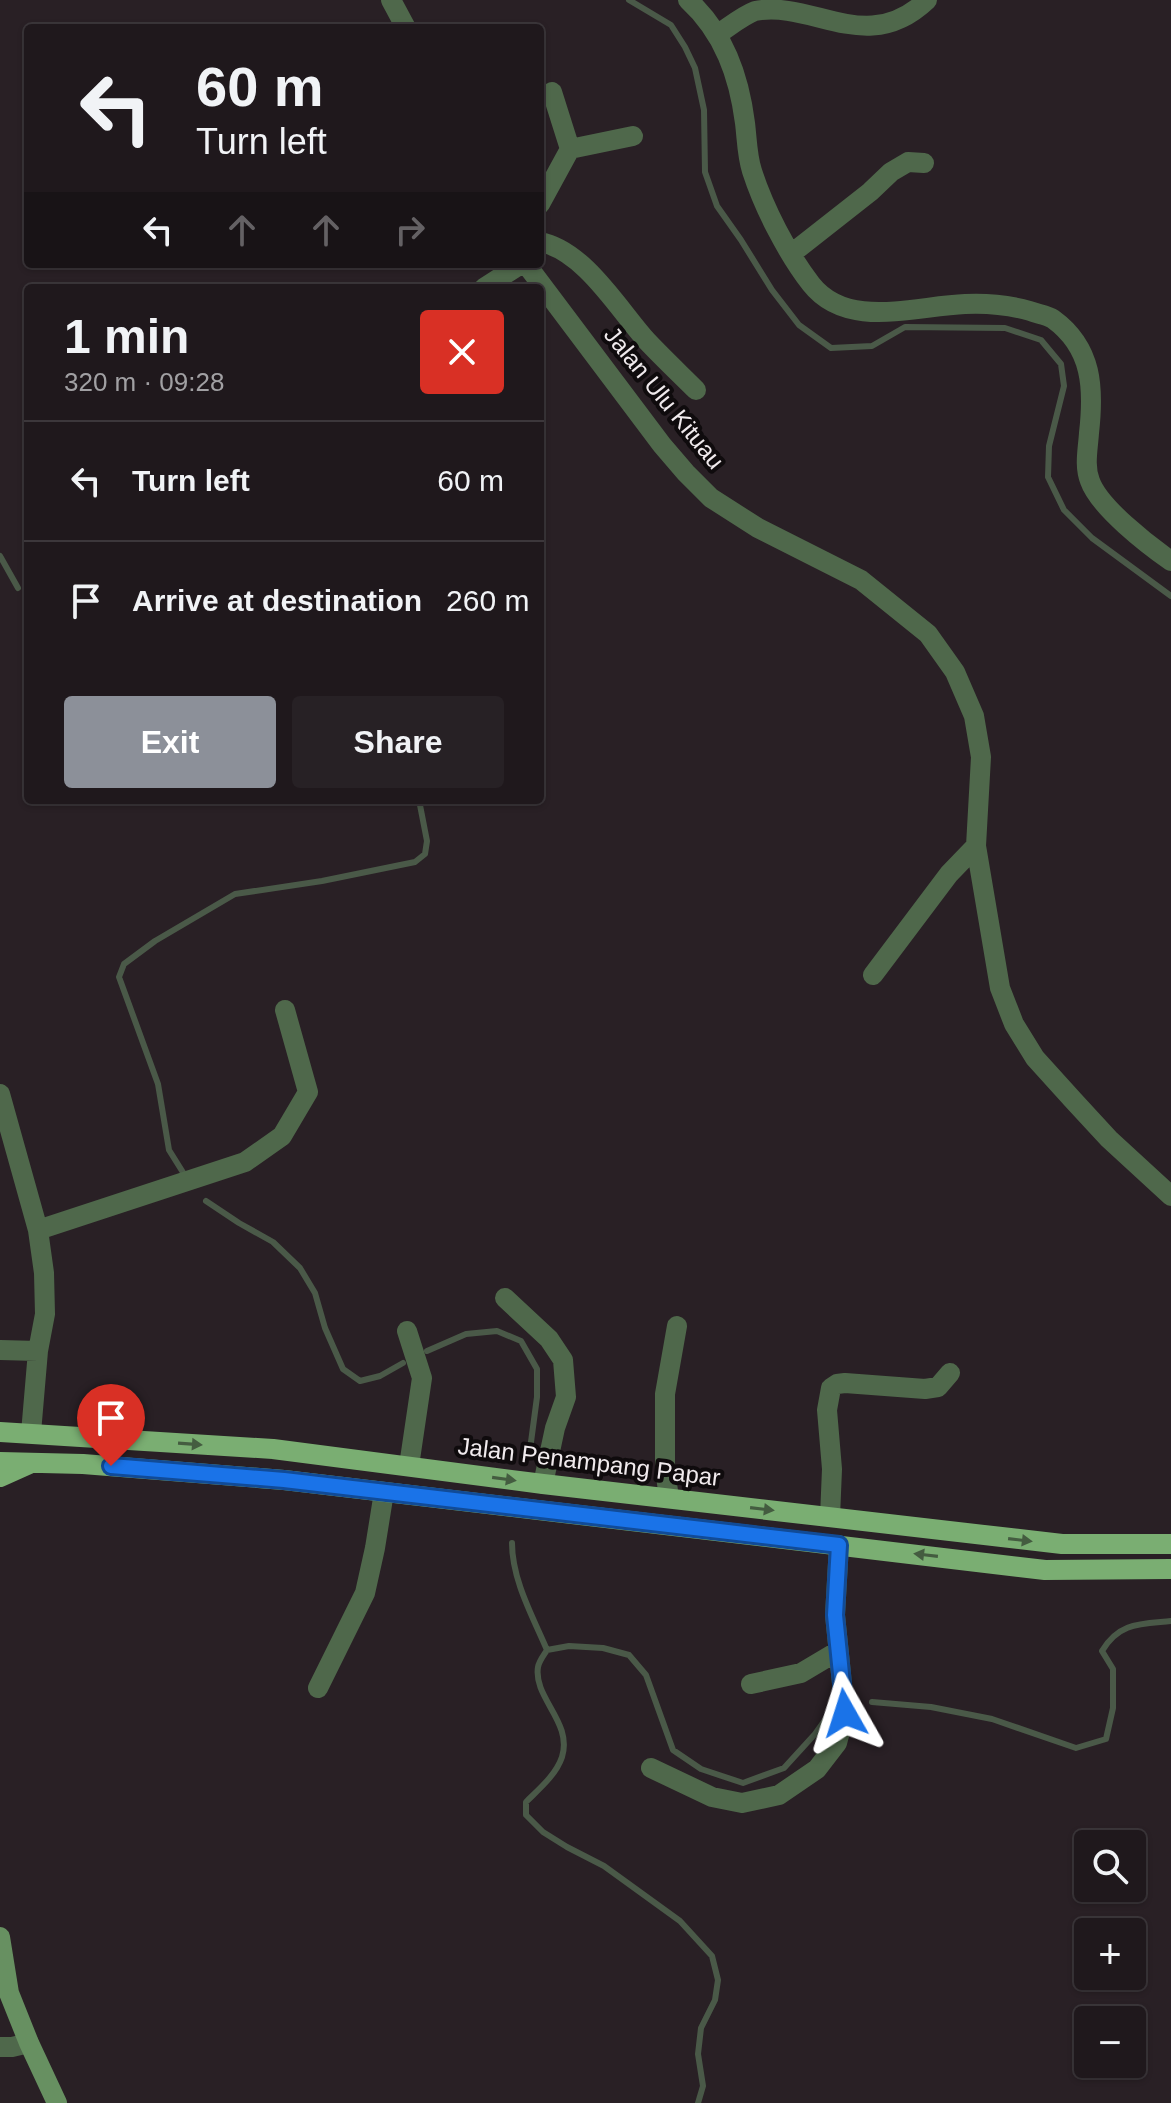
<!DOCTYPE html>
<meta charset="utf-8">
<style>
:root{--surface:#1f181c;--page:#272125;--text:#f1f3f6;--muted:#a1a0a3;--line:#3c373b;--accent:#8c9099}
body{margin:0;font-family:Helvetica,sans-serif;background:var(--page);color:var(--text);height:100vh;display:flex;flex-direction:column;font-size:30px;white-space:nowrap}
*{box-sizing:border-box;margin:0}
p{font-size:26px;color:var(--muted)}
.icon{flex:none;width:44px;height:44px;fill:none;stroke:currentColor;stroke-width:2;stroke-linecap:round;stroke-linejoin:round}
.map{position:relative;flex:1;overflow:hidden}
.panel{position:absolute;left:24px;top:284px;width:520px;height:520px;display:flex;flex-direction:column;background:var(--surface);border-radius:8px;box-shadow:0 2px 6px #0004,0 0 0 2px var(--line)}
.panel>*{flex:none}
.banner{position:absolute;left:24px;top:24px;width:520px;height:244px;border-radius:8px;box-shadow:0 2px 6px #0004,0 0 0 2px var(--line);background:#1f181c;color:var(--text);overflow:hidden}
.tools{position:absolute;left:1074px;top:1830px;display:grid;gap:16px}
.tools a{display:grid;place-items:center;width:72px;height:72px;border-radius:8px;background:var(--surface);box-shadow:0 2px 6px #0004,0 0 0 2px var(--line);font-size:40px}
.pin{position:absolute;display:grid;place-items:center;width:68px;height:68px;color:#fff;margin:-82px -34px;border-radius:50% 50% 50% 0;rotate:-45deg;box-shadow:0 0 8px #0007}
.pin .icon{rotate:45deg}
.me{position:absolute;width:88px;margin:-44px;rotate:354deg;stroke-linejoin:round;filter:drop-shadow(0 0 6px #0008)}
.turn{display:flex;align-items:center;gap:28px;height:168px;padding:0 40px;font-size:36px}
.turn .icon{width:104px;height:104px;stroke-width:2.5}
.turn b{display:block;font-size:56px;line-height:68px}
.lanes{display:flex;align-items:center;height:76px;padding:0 40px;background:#0003;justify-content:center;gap:40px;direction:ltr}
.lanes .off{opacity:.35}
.round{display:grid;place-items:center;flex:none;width:84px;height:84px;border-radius:8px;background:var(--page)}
.headline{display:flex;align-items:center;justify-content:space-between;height:136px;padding:0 40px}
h1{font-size:48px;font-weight:700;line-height:60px}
.action{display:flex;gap:16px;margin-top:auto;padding:16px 40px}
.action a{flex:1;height:92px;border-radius:8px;background:var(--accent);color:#fff;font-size:32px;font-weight:700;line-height:92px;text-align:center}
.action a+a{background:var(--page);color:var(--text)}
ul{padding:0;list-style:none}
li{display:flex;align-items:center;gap:24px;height:120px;padding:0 40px;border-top:2px solid var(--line)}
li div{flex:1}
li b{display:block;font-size:30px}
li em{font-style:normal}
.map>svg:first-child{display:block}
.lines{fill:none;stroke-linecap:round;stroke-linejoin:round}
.stream{stroke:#4a5948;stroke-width:6}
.minor{stroke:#4f684b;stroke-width:20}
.secondary{stroke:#679061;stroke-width:20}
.primary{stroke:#7aae72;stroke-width:20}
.oneway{fill:#445c40}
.route-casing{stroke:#114b97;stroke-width:20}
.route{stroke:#1a73e8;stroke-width:14}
.labels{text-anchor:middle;stroke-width:8;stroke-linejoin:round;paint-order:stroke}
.street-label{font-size:24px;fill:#f0eaed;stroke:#0f0b0d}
</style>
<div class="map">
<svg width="1171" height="2103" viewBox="0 0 1171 2103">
<rect width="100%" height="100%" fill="#292025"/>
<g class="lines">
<path class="stream" d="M629,0l42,25 14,22 10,21 9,42 1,62 12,34 24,34 31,50 27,35 32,23 41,-2 33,-19 100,1 36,12 20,24 3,22 -15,60 -1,31 16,33 28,28 79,58
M0,556l18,32
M184,1174l-15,-24 -11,-66 -39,-107 5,-13 31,-23 80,-47 87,-13 93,-19 10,-8 2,-13 -8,-41
M206,1201l33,22 34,19 27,26 15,25 10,35 18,41 17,12 20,-5 23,-13
M427,1351l39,-17 31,-3 24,10 16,28v28l-6,45
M512,1543c0,37 21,74 35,107
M872,1702l59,5 61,12 84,29 30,-9 7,-31v-39l-11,-18c17,-29 39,-27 69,-30
M698,2103l5,-17 -5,-32 3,-26 14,-28 3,-20 -6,-24 -32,-35 -76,-55 -37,-19 -24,-15 -17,-17v-13c13,-13 30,-27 36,-45 11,-35 -29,-59 -24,-90 1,-6 6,-12 9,-17l22,-4 34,2 26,7 17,20 27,75 28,19 42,14 41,-15 31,-34 20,-28"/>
<path class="minor" d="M391,0l15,28
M688,0c36,33 51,76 57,123 2,16 2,33 7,48 12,37 35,82 59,113 36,46 103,22 154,20 22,-1 44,1 65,7 8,3 17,4 23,8 40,29 41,70 36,114 -1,16 -5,33 1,48 9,26 58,64 81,80
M718,34c11,-7 24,-18 37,-23 59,-11 112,46 172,-11
M552,92l18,57
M540,204l30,-55 63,-13
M540,242c44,8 79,68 107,99 16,17 33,33 49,49
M791,254l79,-62 21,-20 17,-10 16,1
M526,264l136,181 24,28 25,25 47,30 103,52 67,54 27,38 19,44 7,41 -5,89 24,142 14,36 21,34 38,42 36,39 62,57
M484,288l37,-24
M873,975l76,-101 27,-28
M0,1094l38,136 6,43 1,41 -7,37 -7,82
M38,1230l207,-68 37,-26 26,-44 -23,-82
M505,1298l44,41 14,21 3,37 -11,31 -12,56
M407,1331l15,47 -13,88
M0,1350l38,1
M669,1498l-4,-29v-75l12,-68
M830,1517l2,-48 -5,-59 4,-22 6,-4 8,-1 80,6 13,-2 12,-14
M751,1684l50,-11 37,-22
M318,1688l47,-95 10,-45 9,-56
M651,1768l61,29 30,6 37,-8 38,-26 20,-26 8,-30 -10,-98 4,-70
M0,2047h12l17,-4"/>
<path class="secondary" d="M0,1937l9,56 20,50 28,60"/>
<path class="primary" d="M0,1432l273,17 270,35 519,60h109
M0,1462l83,2 201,16 761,90 126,-1
M0,1477l29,-13"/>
</g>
<defs><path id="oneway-solid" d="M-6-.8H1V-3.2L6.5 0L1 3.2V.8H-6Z" transform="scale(2)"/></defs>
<g class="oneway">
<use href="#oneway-solid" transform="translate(190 1444) rotate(4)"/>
<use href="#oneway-solid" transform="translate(504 1479) rotate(8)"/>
<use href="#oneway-solid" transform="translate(762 1509) rotate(7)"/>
<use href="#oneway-solid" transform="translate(1020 1540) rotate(7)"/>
<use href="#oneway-solid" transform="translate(926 1555) rotate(-173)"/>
</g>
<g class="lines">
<defs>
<path id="route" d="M111,1466l173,14 555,65 -4,70 10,98"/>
</defs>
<use href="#route" class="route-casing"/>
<use href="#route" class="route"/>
</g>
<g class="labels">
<g class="street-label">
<text transform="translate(664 398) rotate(51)" y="8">Jalan Ulu Kituau</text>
<text transform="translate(589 1462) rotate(7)" y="8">Jalan Penampang Papar</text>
</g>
</g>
</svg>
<div class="tools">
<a><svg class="icon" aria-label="search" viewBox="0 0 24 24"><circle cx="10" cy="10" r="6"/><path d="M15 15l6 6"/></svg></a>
<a>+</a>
<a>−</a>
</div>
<div class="pin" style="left:111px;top:1466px;background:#d93025"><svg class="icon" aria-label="arrive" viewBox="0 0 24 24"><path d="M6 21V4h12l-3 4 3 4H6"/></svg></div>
<svg class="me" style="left:845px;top:1713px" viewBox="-20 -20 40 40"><path d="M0-17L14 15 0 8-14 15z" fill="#1a73e8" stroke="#fff" stroke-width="4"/></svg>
<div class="banner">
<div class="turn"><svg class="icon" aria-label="left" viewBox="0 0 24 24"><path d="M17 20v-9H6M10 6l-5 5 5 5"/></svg><div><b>60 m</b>Turn left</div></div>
<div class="lanes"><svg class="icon" aria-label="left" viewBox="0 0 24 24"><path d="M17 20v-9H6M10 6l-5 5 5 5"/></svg><svg class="icon off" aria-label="ahead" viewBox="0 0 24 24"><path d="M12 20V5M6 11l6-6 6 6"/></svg><svg class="icon off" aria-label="ahead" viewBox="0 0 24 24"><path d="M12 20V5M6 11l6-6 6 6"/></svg><svg class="icon off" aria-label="right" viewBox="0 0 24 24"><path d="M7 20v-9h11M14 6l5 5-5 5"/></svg></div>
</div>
<section class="panel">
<div class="headline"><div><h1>1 min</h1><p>320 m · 09:28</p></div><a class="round" style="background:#d93025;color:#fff"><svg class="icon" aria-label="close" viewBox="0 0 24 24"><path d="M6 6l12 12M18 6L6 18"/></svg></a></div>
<ul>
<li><svg class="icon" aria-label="left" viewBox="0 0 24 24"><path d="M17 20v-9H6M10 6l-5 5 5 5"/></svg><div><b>Turn left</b></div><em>60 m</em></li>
<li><svg class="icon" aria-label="arrive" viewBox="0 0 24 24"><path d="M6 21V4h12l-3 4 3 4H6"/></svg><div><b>Arrive at destination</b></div><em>260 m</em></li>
</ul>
<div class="action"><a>Exit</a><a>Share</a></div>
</section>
</div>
